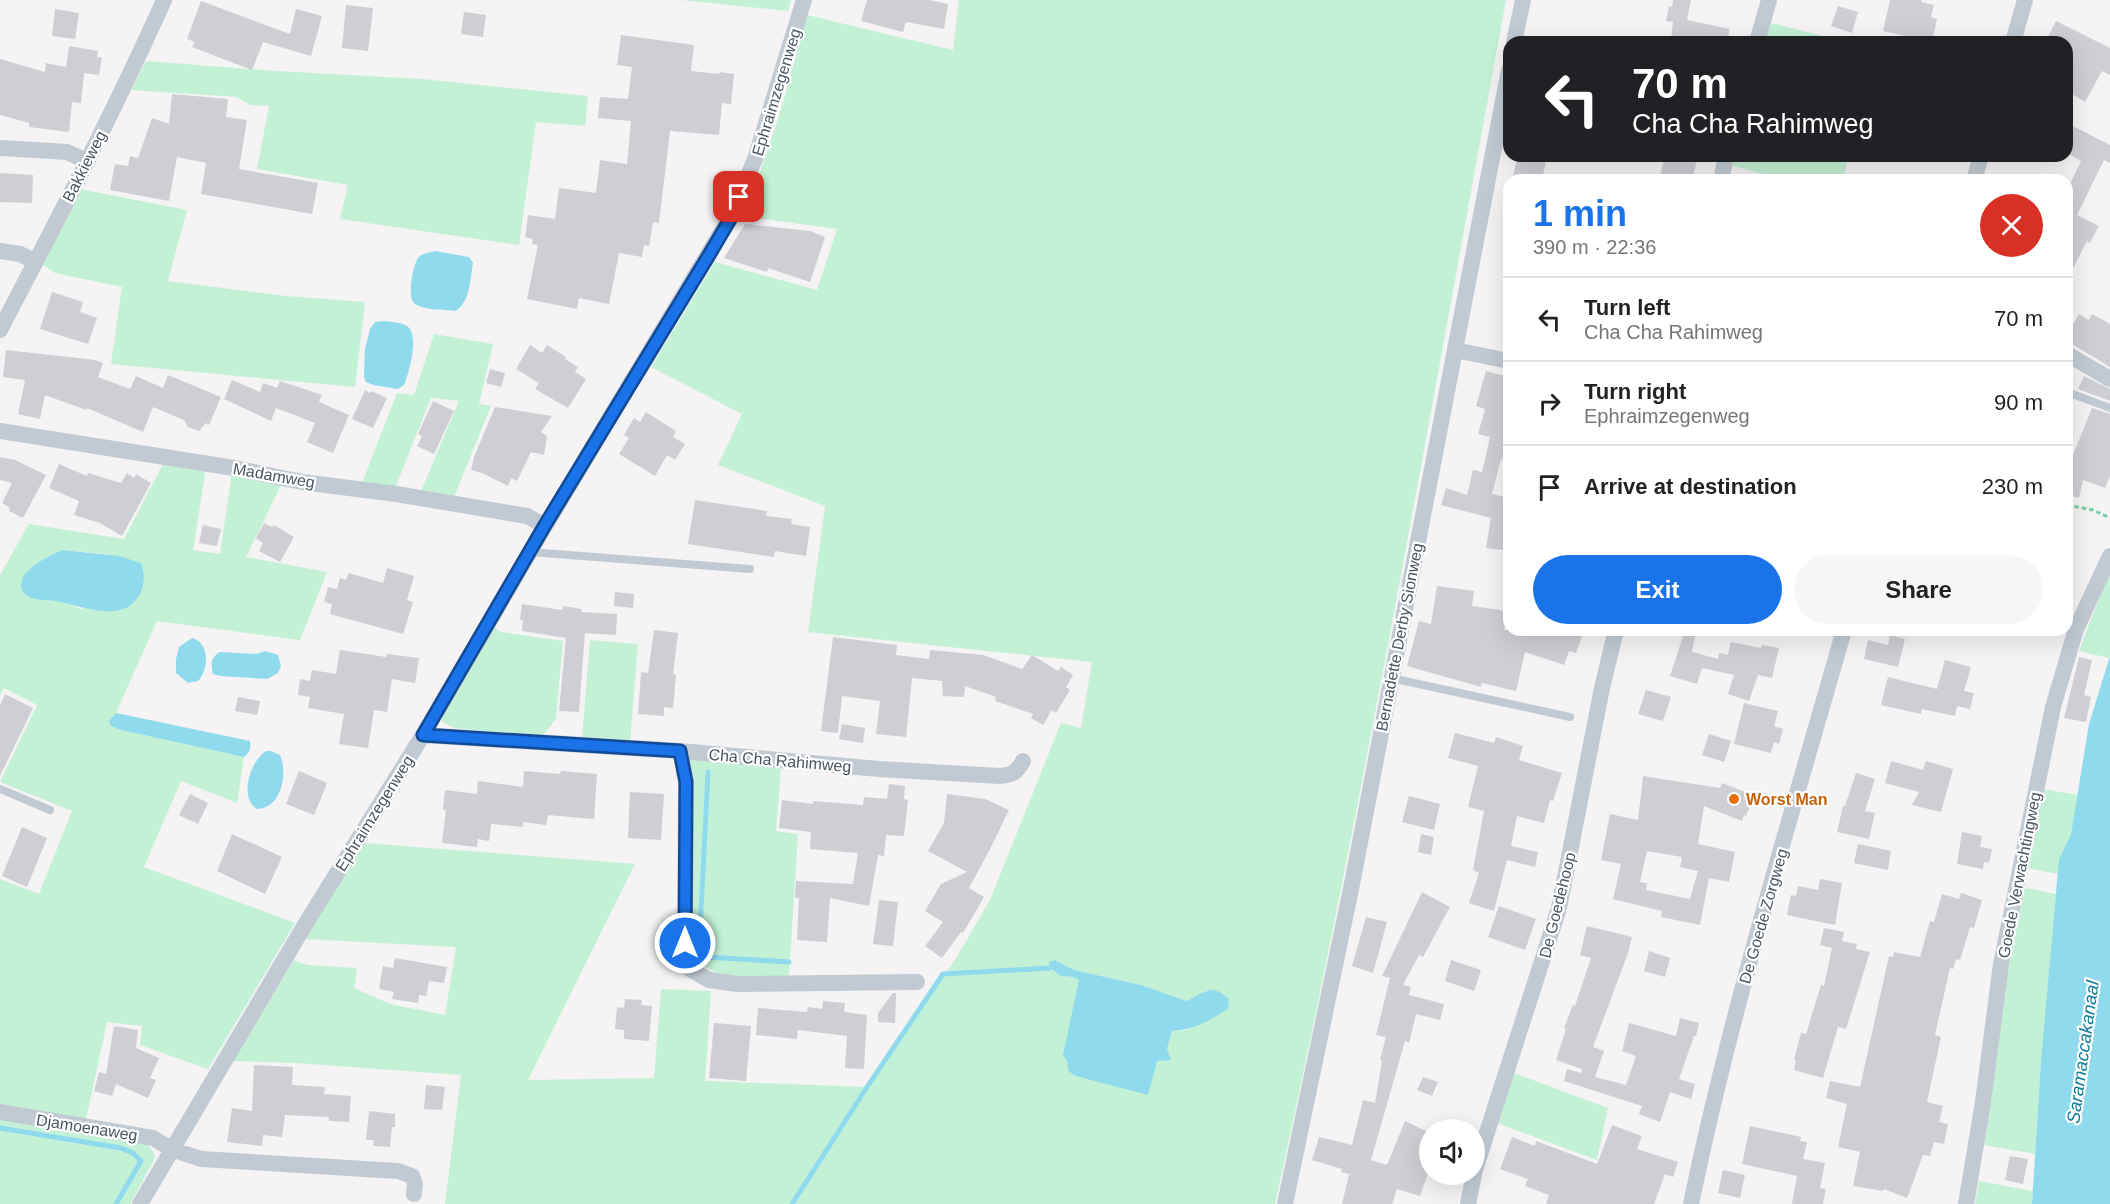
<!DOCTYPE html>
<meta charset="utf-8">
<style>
:root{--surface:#fff;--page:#f6f6f6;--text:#222;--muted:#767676;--line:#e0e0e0;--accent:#1a73e8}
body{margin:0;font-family:Arial,sans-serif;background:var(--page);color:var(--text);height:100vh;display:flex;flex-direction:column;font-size:22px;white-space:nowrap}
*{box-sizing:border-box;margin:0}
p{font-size:20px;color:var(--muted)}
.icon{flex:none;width:33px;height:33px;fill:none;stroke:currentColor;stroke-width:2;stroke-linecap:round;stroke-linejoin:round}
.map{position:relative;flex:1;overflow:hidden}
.panel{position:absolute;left:1503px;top:174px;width:570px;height:462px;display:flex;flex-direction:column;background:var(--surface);border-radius:18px;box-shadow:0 6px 24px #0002}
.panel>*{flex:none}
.hud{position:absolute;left:1503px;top:36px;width:570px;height:126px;border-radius:18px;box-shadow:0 6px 24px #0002;background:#202124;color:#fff;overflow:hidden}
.controls{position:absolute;left:1419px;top:1119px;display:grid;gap:12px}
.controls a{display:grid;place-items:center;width:66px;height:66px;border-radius:50%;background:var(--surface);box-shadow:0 6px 24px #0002;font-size:30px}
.pin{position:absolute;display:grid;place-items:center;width:51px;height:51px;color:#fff;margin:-26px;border-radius:12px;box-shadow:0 3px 9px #0006}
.me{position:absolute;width:66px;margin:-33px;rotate:0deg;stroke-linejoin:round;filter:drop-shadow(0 0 4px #0008)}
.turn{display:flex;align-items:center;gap:21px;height:126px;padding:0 30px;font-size:27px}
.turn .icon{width:78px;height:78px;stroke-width:2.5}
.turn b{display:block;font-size:42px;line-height:51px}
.round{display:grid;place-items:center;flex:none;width:63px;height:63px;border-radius:32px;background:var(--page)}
.summary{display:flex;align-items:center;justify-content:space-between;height:102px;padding:0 30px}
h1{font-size:36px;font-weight:800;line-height:45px;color:var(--accent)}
.action{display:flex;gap:12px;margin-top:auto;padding:12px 30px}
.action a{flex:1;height:69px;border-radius:36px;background:var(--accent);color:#fff;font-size:24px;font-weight:800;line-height:69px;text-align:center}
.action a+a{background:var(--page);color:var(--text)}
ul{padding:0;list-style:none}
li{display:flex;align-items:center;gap:18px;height:84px;padding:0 30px;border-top:2px solid var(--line)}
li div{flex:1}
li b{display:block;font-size:22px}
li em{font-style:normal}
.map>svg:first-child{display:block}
.green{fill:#c3f1d5;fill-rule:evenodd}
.water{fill:#90daee}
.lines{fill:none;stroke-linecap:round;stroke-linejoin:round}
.stream{stroke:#90daee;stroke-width:5}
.building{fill:#cdcfd5;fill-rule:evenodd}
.path{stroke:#7ad0a6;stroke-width:3;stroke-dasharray:4.5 3;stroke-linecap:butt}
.service{stroke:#c1cad2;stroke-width:8}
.minor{stroke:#c1cad2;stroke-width:16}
.route-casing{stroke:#114b97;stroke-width:15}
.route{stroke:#1a73e8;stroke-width:10}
.food-dot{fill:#e8710a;stroke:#fff;stroke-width:2}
.labels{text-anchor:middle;stroke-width:4.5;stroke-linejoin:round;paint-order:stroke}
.street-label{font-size:16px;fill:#4a5661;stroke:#fff}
.food-label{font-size:16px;font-weight:bold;fill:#c56008;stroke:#fff;text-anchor:start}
.water-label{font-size:18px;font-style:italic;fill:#0c7c9b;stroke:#fff}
</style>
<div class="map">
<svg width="2110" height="1204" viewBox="0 0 2110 1204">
<rect width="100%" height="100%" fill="#f5f3f3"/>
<path class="green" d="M681,0h110l-3,11z
M959,0h547c-74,402 -143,805 -231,1204h-830l16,-129 -165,-12 -64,-2 62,-101 13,5 50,3 -3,20 36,16 55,11 11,-68 -152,-8 61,-96 270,21 -107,216 126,-2 7,-89 50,2 -6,90 162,6 88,-127 35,-60 71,-177 20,5 11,-66 -284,-30 17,-126 -107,-41 24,-51 -91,-47 64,-105 102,28 20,-61 -96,-13c31,-65 47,-132 66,-201l146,35zM1055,960l19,10 67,15 46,16 20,-11 -20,40 -15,1 -5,18 -10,12 -89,10 -1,-10 12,-81 -6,-3 -12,-1 -11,-8z
M1771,23l77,19h-83z
M146,61l131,10 145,8 166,17 -3,30 -49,-4 -17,123 -179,-26 8,-34 -91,-16 12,-63 -19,-1 -13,-8 -106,-7z
M1732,156h116l-5,24h-58l-55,-15z
M80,189l107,21 -19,71 118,15 79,6 -10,85 -244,-23 11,-77 -67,-14 -13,-9z
M434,334l59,10 -14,60 12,2 -37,91 -33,-6 38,-90 -28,-3 -36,90 -33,-5 35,-90 17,2z
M164,462l42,6 -13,82 27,4 12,-82 51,9 -37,76 81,15 -27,68 -143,-19 -41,92 -7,8 12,9 123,27 -7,46 -56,-22 -37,86 151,56 -87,146 -68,-24 2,-19 -35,-4 -21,97 -86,-15v-225l39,15 33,-83 -72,-29 37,-77 -33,-17 -4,7v-120l29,-51 95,15zM63,550l44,4 37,29 -8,17 -54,9 -23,-8 -24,-2z
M2110,570v86l-1,2 -30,-7z
M495,627l6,5 62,9 -7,78 -13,16 -6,2 -82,-9 -13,-6v-6z
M590,640l48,4 -8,98 -48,-4z
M690,759l91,9 -5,63 22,3 -9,141c-21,4 -67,5 -85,-9 -7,-6 -10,-12 -13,-20z
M2043,789l35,6 -7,39 -12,25 -1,15 -31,-6z
M2025,888l31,6 -15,166 -6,94 -51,-9 24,-175z
M1514,1073l94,35 -11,52 -100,-37z
M0,1119l148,26 6,8 1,5 -25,46h-130z
M1979,1181l54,10 -1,13h-57z"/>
<path class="water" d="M435,251l34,6 4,6c-3,16 -2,37 -17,48 -11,-2 -33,0 -42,-8 -7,-6 -1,-38 4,-45 3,-5 12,-5 17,-7z
M384,321c7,1 17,1 23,5 13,9 2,47 -3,59l-6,4 -25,-4 -7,-3 -2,-5 1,-28 5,-20 5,-7z
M63,550l56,6 22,7c4,11 4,20 -1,31 -16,30 -55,13 -80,8 -11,-3 -28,0 -36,-9 -14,-19 26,-38 39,-43z
M192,638c18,5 17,31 6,43l-10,2 -12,-10v-14l3,-12z
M265,651l13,4 3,11 -3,7 -11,6 -46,-3 -8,-2c-2,-8 -3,-17 7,-22l36,2z
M2110,656v548h-78l9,-144 18,-201 12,-25 18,-110z
M116,713l134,28c1,7 0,11 -6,16l-123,-27 -10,-4 -2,-5z
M266,751h5l9,4c8,18 2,53 -23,54 -19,-11 -6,-49 9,-58z
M1055,960l19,10 67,15 46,16c17,-9 25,-18 42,-2l-1,10c-20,12 -32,20 -56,22l-5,18 4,11 -14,1 -9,34 -72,-19 -8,-5 -1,-10 -4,-6 16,-75 -6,-3 -12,-1 -11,-8 -1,-6z"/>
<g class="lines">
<path class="stream" d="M708,772l-9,179 7,6 83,5
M0,1128l121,20 12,5 8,8 -25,43
M792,1204l75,-117 76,-113 107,-6"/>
</g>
<path class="building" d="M867,0h62l19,4 -4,25 -38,-7 -3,10 -42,-11z
M1673,0h18l-4,20 43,9 -3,13 -56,-2 2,-18 -7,-1 3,-15 3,1z
M1890,0h32l-1,2 13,3 -3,12 6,2 -5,23 -49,-11z
M201,1l89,33 6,-25 26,7 -11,40 -48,-14 -11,28 -60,-23 3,-5 -8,-3z
M346,5l27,3 -5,43 -26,-3z
M1838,6l20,6 -6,21 -21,-7z
M55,9l24,4 -4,26 -23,-3z
M464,12l22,3 -3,22 -22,-3z
M2056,21l54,27v27l-8,-4 -17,31 -18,-11v-49h-14l-6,-3z
M621,35l73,10 -3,26 28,3 1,-2 14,2 -3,30 -9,-1 -3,32 -49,-4 -11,92 -6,-1 -4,24 -5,-1 -2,12 -23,-4 -10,51 -30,-6 -2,11 -50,-10 11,-54 -6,-1 1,-5 -8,-2 3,-22 27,4 4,-31 37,5 4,-33 27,4 4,-43 -33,-3 2,-21 28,2 4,-32 -15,-2z
M69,46l29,5 -1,6 5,1 -3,17 -15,-2 -3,30 -9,-1 -3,30 -40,-5v-4l-29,-8v-56l45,13 1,-9 20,4z
M172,94l56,5 -2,18 21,3 -8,49 79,14 -6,31 -111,-20 5,-31 -29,-6 -8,44 -59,-11 5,-26 13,2 2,-10 8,2 14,-40 17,6z
M2067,123l43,22v18l-6,-3 -27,55 22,11 -9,17 -3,-2 -20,39v-90l14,-29 -14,-8z
M1518,156h29l-5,24h-30z
M1665,156h33l-6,24h-33z
M0,173l33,2 -1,28 -32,-1z
M745,224l65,7 15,6 -15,45 -42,-14 -1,4 -43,-14z
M52,292l31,10 -3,10 17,6 -9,26 -48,-15z
M2079,314l10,6 3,-6 18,10v43l-43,-26v-6z
M530,345l12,8 5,-8 19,12 -1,2 13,8 -3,5 11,7 -18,29 -33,-19 4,-6 -23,-14z
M6,350l89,10 8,3 -5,14 32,12 6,-13 27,12 5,-13 53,22 -12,28 -3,-2 -7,8 -11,-4 -4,-7 -31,-13 -10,25 -56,-24 -1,2 -41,-15 -5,24 -22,-5 7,-34 -22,-3z
M490,369l15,4 -4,14 -15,-4z
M1486,371l23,6v84l-8,-2 -9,35 17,4v24h-2l-4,28 -17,-2 5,-30 -50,-13 5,-17 21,7 6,-25 9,2 8,-35 -12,-3 7,-25 -9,-3z
M2084,376l26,13v12l-32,-12z
M232,380l28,12 3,-9 14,5 3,-7 42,14 -3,7 30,13 -16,38 -26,-11 8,-19 -39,-15 -5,13 -47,-22z
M365,390l5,3 1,-2 16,7 -14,30 -21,-9z
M433,401l21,10 -20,43 -17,-8 5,-10 -4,-2z
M495,407l57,9 -11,16 6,4 -3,19 -13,-3 -14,29 -6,-3 -3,8 -26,-13 -11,-3 3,-13z
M2092,408l18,6v62l-5,12 -22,-8 -4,18 -12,-3v-42l6,2z
M646,412l30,19 -3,6 12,7 -10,16 -8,-5 -12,21 -36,-22 10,-16 -5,-3 10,-17 6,4z
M0,457l15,3 31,15 -23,43 -14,-7 1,-3 -8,-5 10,-20 -12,-3z
M59,464l28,12 1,-3 33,10 6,-10 7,5 2,-4 15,9 -29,53 -22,-13 -26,-8 5,-14 -30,-13z
M695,500l72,11 -1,5 26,3 -1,5 19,3 -4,29 -31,-5 -1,6 -86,-13z
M264,523l8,4 2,-2 20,12 -14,25 -21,-11 4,-8 -7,-5z
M203,525l18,4 -4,17 -18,-3z
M387,568l27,8 -7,24 6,2 -10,32 -73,-20 2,-10 -8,-2 4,-15 9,2 3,-11 6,2 3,-7 34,10z
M1437,586l37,5 -2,15 35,5 -3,19h74l-2,4 6,2 -6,17 -7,-2 -5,14 -39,-13 -9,39 -34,-8 -1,4 -74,-21 12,-45 12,3z
M615,592l19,2 -1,14 -19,-2z
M522,604l40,6 1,-4 19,3 -1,3 36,2 -1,21 -31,-2 -6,79 -20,-1 7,-73 -44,-7 1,-11h-3z
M654,630l24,3 -5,41 3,1 -3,33 -9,-1v9l-26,-2 3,-42 7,1z
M1685,630h11l-4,22 26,7 1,-6 9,2 3,-13 30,6 1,-3 17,3 -7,30 -14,-3 -9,26 -21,-7 6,-19 -32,-7 -5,16 -27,-8z
M1890,635l15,4 -7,28 -34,-8 4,-19 20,5z
M833,637l64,8 -1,10 33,4 1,-9 53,5 39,14 10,-14 26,16 3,-4 12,8 -7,12 4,3 -14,23 -4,-3 -9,15 -12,-7 2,-4 -38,-13 1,-4 -31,-11 -1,11 -21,-1 -1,-15 -30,-3 -6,59 -30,-3 4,-33 -38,-5 -4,37 -17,-2z
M340,650l46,7 1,-3 32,4 -4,25 -23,-4 -5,33 -13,-2 -6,38 -29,-4 5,-30 -36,-6 2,-11 -12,-2 2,-16 10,2 2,-11 24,4z
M2079,657l13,3 -8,35 7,2 -5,25 -22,-4z
M1945,660l26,7 -7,24 10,2 -4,16 -13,-3 -2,10 -33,-7 -1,5 -40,-9 7,-28 49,12z
M1646,690l25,7 -8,24 -25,-7z
M5,694l28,14 -33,68v-71z
M238,697l22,4 -3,14 -22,-4z
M1744,703l34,8 -4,15 9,3 -4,15 -5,-2 -3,11 -37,-9z
M842,724l23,4 -2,15 -24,-4z
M1455,733l39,10 2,-6 27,9 -4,14 43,13 -9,28 -3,-1 -6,23 -27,-7 -6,30 27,6 -3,15 -28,-7 -13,51 -25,-8 10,-30 -6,-3 11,-59 -16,-4 10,-41 -30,-8z
M1709,734l22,7 -7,21 -22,-7z
M1891,761l32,9 3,-9 27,8 -12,43 -29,-7 7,-13 -34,-9z
M299,771l28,12 -13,32 -28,-11z
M524,771l36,3 1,-3 36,3 -3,45 -46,-4 -2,10 -23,-3v5l-32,-3 -2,17 -11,-2 -1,8 -35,-4 4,-33h-3l2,-20 32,4 1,-13 45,6z
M1856,773l19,6 -10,32 10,2 -6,26 -32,-7 6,-26h2z
M1643,776l77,12 2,-5 26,10 -2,5 6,2 -6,16 -2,-1 -2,6 -38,-15 -6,38 37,8 -6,30 -20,-4 -9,47 -39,-8 1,-6 -49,-12 8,-35 -20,-4 9,-46 28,6zM1647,851l35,6 -2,10 18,4 -8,28 -44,-9 1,-7 -7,-1z
M889,784l16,2 -1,13 4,1 -4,36 -18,-1 -2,21 -6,-1 -9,51 -39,-8 -3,44 -30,-2 2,-42h-4l1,-17 57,3 5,-31 -48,-4 1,-17 -32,-4 3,-28 31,4v-3l50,4 1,-8 23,2z
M630,792l34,2 -3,46 -33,-2z
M190,794l18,9 -10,21 -19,-9z
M947,794l38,5 24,11 -19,39 -21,39 15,9 -21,36 -2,-1 -19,26 -17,-12 18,-24 -18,-11 16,-27 26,-12 -39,-21 16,-28z
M1409,796l31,8 -6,26 -32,-8z
M22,827l25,11 -20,49 -25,-11z
M1962,832l20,4 -2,11 12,2 -3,14 -5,-1 -1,7 -26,-5z
M232,834l50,23 -17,37 -48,-23z
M1421,834l13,3 -3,18 -13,-3z
M1858,844l33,7 -3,19 -34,-7z
M1820,879l22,4 -7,42 -48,-10 4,-20 5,1 2,-10 20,4z
M1422,892l28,15 -27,50 -4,-2 -16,30 8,2 -2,8 35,9 -4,16 -24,-6 -7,29 -4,-2 -34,119 16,5 18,-44 25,12v34l-10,29 -23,-7 -5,15h-50l7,-30 -8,-2 1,-3 -30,-9 7,-23 33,8 11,-45 12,3 7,-42 -2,-1 6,-23 -10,-2 14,-57 -8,-2z
M1961,893l21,7 -8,28 -4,-1 -10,33 -4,-1 -3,10 -3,-1 -15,67 6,2 -14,65 16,4 -4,16 9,2 -4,20 -10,-2 -4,14 -7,-1 -16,43 -23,-9 -1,2 -30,-5 7,-34 -22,-5 9,-43 -21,-6 4,-17 30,6 29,-131 4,1 1,-5 26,5 10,-36 4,1 8,-28 17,5z
M879,900l19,2 -5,44 -20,-2z
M1499,906l37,13 -11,31 -37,-13z
M1366,917l21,5 -14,51 -21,-7z
M1587,926l45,11 -4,16 -35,94 11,4 -9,26 31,8 10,-29 -14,-5 7,-28 47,13 4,-18 19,5 -3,13h-2l-15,43 16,5 -4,15 -21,-7 -10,30 -21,-8 3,-8 -78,-25 3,-12 14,4 1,-4 -26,-9 10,-31 -2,-1 9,-23 2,1 16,-48 -11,-3z
M1824,928l20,4 -2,9 15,3 -1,5 14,3 -24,77 -8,-2 -15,51 -29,-8 2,-9 -2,-1 7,-27 5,1 15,-49 3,1 8,-38 -12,-3z
M1649,951l21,7 -5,19 -21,-6z
M395,958l52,9 -3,16 -15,-2 -3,15 -7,-1 -1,8 -26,-4 2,-7 -15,-3 4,-23 10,2z
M1451,960l30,10 -7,21 -29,-10z
M893,993h3l-1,30 -17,-1v-9z
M625,999l17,1 -1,5 11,1 -3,35 -25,-2v-9l-9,-1 2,-22 7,1z
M823,1001l22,2 -1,9 23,3 -3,54 -19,-1 2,-32 -49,-6 -1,9 -41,-4 2,-27 49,4 1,-5 14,2z
M714,1023l37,3 -5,55 -37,-3z
M114,1026l24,4 -2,18 23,10 -9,20 6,2 -8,18 -32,-14 -4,12 -18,-5 5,-19 7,2z
M254,1065l39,2 -1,18 33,2 -1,7 27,2 -2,26 -20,-1v-4l-44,-2 -3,22 -19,-2 -1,11 -35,-4 5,-34 20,3z
M1423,1077l15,5 -6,14 -15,-6z
M426,1085l19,2 -3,23 -18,-1z
M369,1111l26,3v13h-3l-2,20 -17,-1 1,-6h-8z
M1612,1125l30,11 -5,13 41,13 -5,15 -8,-3 -11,30h-108l3,-9 -24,-9 3,-7 -28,-10 12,-32 23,9 1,-5 61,23z
M1750,1126l51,11 -1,4 7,1 -4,17 22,4 -5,25 6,1 -3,15h-31l5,-28 -55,-12z
M2010,1156l18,3 -5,25 -18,-4z
M1723,1170l22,5 -5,23 -22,-5z"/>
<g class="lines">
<path class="path" d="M2067,505l26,5 17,8"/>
<path class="service" d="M2067,392l43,16
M530,552l220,17
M1391,678l179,39
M0,789l50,21"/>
<path class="minor" d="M1514,42l9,-42
M1757,42l12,-42
M2013,42l12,-42
M0,148l67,4 20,9
M1721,180l5,-24
M1974,180l7,-24
M0,251l20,3 16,8
M0,330c57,-109 114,-218 164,-330
M1455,350l54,11
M2067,354l43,25
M0,431l234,37 68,14 94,12 131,22 18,10
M423,735l257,16 199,18 121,7c13,-1 17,-4 23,-15
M680,751l6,31 -1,161 5,26 19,11 28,4 180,-2
M0,1112l153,26 18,11 30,10 197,12 14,5 3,8 -1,10
M1474,1173l85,-265 43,-220 14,-58
M140,1204l166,-281 117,-188 122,-209 186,-310 24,-57 49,-159
M1285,1204l66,-315 158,-819
M1468,1204l6,-30
M1691,1204c40,-194 99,-384 153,-574
M1966,1204l17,-102 18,-138 52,-257 23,-78 34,-73"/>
</g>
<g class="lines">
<defs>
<path id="route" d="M685,943l1,-161 -6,-31 -257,-16 122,-210 164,-270 23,-39 7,-19"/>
</defs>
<use href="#route" class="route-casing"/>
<use href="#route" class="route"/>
</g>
<circle class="food-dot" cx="1734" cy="799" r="6"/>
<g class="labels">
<g class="street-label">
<text transform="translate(776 92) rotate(-73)" y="6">Ephraimzegenweg</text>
<text transform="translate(84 166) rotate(-63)" y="6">Bakkieweg</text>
<text transform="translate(274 475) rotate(10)" y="6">Madamweg</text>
<text transform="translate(1399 637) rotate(-79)" y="6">Bernadette Derby Sionweg</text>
<text transform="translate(780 760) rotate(5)" y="6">Cha Cha Rahimweg</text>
<text transform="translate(374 813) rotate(-58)" y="6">Ephraimzegenweg</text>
<text transform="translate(2019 875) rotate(-79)" y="6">Goede Verwachtingweg</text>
<text transform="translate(1557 905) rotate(-76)" y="6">De Goedehoop</text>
<text transform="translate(1763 916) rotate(-74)" y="6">De Goede Zorgweg</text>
<text transform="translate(87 1127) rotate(9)" y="6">Djamoenaweg</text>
</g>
<g class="food-label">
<text x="1746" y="805">Worst Man</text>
</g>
<g class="water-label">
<text transform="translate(2083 1052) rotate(-82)" y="6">Saramaccakanaal</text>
</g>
</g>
</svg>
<div class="controls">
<a><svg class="icon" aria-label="sound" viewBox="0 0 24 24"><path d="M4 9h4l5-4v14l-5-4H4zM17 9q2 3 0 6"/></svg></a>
</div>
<div class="pin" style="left:739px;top:197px;background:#d93025"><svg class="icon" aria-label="arrive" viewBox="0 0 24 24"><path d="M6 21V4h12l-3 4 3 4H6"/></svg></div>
<svg class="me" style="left:685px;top:943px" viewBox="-20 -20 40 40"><circle r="17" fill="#1a73e8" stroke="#fff" stroke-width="3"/><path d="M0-11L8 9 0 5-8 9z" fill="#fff"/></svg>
<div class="hud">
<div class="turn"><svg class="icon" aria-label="left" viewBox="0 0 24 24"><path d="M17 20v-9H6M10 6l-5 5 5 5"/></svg><div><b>70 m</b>Cha Cha Rahimweg</div></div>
</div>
<section class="panel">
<div class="summary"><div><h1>1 min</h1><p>390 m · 22:36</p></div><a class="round" style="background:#d93025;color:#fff"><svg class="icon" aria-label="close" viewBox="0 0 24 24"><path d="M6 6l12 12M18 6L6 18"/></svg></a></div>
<ul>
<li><svg class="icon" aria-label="left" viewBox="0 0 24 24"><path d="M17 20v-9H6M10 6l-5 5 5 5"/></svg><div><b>Turn left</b><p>Cha Cha Rahimweg</p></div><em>70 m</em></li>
<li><svg class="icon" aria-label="right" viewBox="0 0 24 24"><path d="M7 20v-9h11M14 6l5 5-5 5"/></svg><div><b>Turn right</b><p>Ephraimzegenweg</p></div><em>90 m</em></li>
<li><svg class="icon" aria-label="arrive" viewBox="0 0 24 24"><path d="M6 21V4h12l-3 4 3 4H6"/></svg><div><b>Arrive at destination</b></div><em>230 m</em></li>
</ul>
<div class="action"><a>Exit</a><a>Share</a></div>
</section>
</div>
